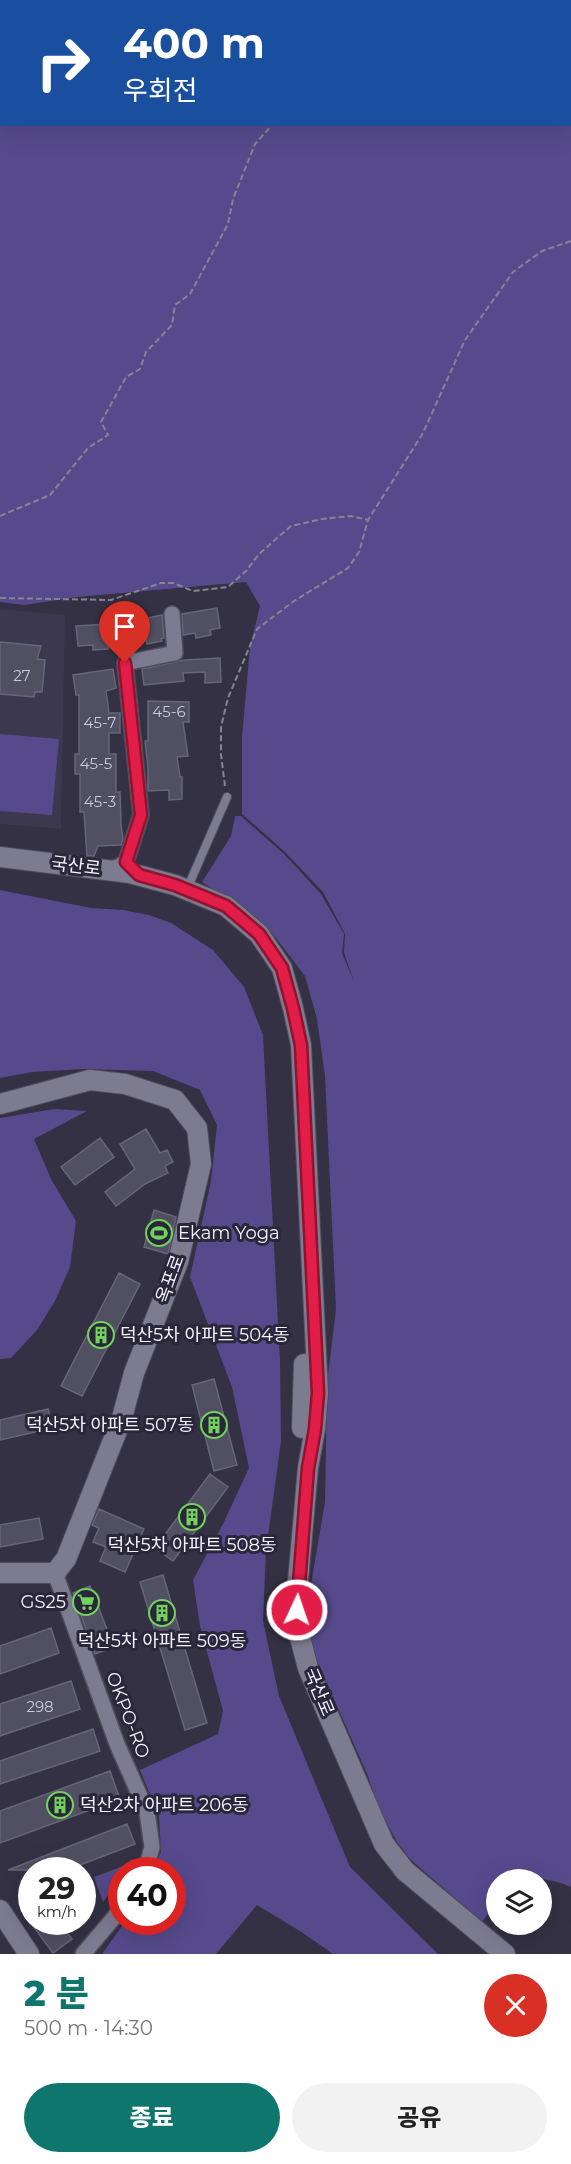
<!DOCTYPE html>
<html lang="ko">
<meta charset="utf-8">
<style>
:root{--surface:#fff;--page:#f2f2f2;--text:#222;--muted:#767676;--accent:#0f766e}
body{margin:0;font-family:Montserrat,"Noto Sans KR",sans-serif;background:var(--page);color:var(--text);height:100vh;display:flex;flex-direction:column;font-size:22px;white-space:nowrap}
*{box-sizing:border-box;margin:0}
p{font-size:20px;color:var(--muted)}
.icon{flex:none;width:33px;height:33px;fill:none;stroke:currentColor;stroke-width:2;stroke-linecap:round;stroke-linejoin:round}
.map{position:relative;height:1954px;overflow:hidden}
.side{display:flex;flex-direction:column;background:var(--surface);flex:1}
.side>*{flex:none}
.guide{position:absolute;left:0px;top:0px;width:572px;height:126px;box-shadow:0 6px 24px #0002;background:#1a4fa0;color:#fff;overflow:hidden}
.buttons{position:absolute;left:486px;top:1869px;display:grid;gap:12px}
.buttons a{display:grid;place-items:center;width:66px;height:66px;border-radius:50%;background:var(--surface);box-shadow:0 6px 24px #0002;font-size:30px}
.speed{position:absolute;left:18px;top:1857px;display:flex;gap:12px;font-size:30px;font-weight:700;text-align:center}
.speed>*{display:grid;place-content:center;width:78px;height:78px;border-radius:50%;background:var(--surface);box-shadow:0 6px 24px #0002;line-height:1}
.speed small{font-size:15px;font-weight:400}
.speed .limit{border:9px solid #d22;background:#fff;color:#111}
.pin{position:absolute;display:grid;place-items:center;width:51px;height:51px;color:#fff;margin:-62px -26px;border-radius:50% 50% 50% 0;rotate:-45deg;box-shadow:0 0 6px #0007}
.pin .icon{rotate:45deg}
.me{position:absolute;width:66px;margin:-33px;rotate:3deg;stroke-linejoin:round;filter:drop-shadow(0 0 4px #0008)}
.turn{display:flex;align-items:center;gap:21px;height:126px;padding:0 24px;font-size:27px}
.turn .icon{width:78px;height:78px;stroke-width:2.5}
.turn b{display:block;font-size:42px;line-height:51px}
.round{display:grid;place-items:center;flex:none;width:63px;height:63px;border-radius:32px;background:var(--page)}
.headline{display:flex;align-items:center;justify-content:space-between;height:102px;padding:0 24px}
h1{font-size:36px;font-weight:800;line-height:45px;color:var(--accent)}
.cta{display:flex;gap:12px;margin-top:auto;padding:12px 24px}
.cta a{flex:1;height:69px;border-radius:36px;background:var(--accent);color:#fff;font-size:24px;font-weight:800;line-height:69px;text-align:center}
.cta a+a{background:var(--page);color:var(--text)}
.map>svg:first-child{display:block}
.built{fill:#3b3850}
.green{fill:#564a8c;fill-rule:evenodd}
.building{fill:#514f62;stroke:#676579;stroke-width:1.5}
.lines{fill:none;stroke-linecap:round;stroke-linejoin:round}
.service-casing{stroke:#4f4d5c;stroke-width:10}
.minor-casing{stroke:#4f4d5c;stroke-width:18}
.tertiary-casing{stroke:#4f4d5c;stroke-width:22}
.path{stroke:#858493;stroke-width:2;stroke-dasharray:6 3;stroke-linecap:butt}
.service{stroke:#7d7b90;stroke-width:8}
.minor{stroke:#7d7b90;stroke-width:15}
.tertiary{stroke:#7d7b90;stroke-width:20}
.route-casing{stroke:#92132f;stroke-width:15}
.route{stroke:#e11d48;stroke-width:10}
.labels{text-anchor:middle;stroke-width:6;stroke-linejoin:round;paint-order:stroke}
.number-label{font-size:15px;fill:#cac9d7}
.street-label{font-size:18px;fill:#f3f2fe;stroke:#292739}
.poi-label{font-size:18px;fill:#f3f2fe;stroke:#292739;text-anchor:start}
</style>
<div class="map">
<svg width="571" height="1954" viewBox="0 0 571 1954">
<rect width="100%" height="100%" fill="#333143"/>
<path class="built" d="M0,609l65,6 -4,214 -61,-5z"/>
<path class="green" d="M0,0h571v1887c-20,-10 -44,-9 -67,-13l5,2 1,3 -14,1v31h-6l-8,11 -72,-63 -13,-17 -18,-33 -11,-33 -50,-113 -5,-15 -4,-24 -1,-22 17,-100 2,-119 9,-74 -11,-233 -8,-57 -12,-43 -29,-38 -38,-33 -36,-23 29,-46 4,-20h6l43,38 37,40 23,40 -2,19 12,29 -10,-29 1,-19 -22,-42 -38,-40 -43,-38v-77l8,-90 10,-41 -14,-24 -169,15 -53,8 -24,-3zM2,2h568v122h-568z
M0,734l59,5 -7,76 -52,-4z
M0,890l91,18 32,2 26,5 22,8 42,27 16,19 15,18 19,48 17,326 1,80 -15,110 -3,70 16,75 71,171 88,87h-105l-30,-21 -46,-28 -41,49h-114l23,-32h47v-52h-19l8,-18 -2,-36 -19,-46 78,-36 5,-23 -23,-85 -7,-46 30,-56 26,-56 -17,-81 -42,-110 21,-96 6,-56 -17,-35 -47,-19 -69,-2 -52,3 -32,6z
M54,1109l33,2 -53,28 17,40 25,42 -6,46 -15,34 -18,29 -26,28 -11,1v-241z
M131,1863l-5,7h-4l-1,6 -18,26 -9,-25z"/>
<path class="building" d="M217,608l3,20 -10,2 1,5 -15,3 -1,-5 -12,2 -1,-21z
M162,615l2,23 -3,1 1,2 -15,3 -1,-5 -38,5v5l-15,1v-5l-15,1 -2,-20 49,-3z
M0,642l41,4 -4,13 8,1 -3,32h-7l-1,5 -34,-3z
M220,658l1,24 -16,1v-11l-22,1 1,8 -40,4 -2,-16 42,-9z
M113,669l3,19 -10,3 3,22h11v20h-11v21h7v38h4l1,33 2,14 -2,6 -23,1 -4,10h-7l-3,-44h-4v-38h-5v-20h4v-59h-3l-3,-20z
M148,701l41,1v20h-6l5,34 -11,1 3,20h2v22l-13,1v-10l-21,1v-24l-3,-26h3z
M146,1129l14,24 7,-3 6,12 -8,4 3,7 -23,11 -29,22 -11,-14 30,-23 -15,-25z
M100,1138l14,19 -39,28 -14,-18z
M154,1210l22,7 -8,37 -24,-7z
M119,1273l21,11 -58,112 -21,-10z
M214,1379l23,86 -23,6 -22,-86z
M48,1409l5,19 -53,12v-20z
M210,1474l18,13 -55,74 -18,-13z
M99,1509l45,20 -19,43 -25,-11 6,-14 -13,-5 6,-14 -7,-3z
M39,1518l4,21 -43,8v-22z
M163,1575l44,148 -22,7 -45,-148z
M90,1586l24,61 -19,7 -22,-61z
M51,1628l8,25 -59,21v-28z
M71,1681l9,28 -80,27v-32z
M93,1729l7,22 -100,33v-23z
M110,1771l10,28 -120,44v-32z
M127,1824l8,20 -68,26h-59z
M30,1922h29l13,17 -19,14z"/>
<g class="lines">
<defs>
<path id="service" d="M187,889l40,-92"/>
<path id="minor" d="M108,870l10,-3 8,-5 15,-47 -16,-152 50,-10 -3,-39
M55,1573l62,171 30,68 5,35 -6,23
M83,1954l39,-46"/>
<path id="tertiary" d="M0,857l130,16 45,12 51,21 33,28 23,34 11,40 8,37 17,348 -3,36 -7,39 -11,125v33l11,42 76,176 21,27 100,83
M0,1104l90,-24 35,4 50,16 22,28 4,36 -23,98 -44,111 -12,45 -56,141 -11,14h-55
M302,1428l2,-64
M0,1910l29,44"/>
</defs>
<use href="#service" class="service-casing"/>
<use href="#minor" class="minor-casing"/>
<use href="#tertiary" class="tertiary-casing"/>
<path class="path" d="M487,0l2,2
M363,2l2,-2
M570,41h1
M0,516l50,-21 38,-47 20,-13 -7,-13 25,-45 14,-8 6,-17 26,-27 3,-20 15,-11 38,-70 5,-25 22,-55 18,-20
M0,598l111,2 50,-17h12l20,8 35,-4 18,-16 13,-17 32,-28 31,-7 29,-3 17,4
M225,786l-4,-31v-28l7,-29 29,-69 37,-28 54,-33 11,-16 9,-32 55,-87 42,-93 48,-68 29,-21 29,-10"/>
<use href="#service" class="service"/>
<use href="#minor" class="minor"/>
<use href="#tertiary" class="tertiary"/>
</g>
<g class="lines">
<defs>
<path id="route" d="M125,663l16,152 -15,47 13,13 36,10 51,21 33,28 23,34 11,40 8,37 17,348 -3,36 -7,39 -11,142"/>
</defs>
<use href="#route" class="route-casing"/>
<use href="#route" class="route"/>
</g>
<defs>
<symbol id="stadium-ring" viewBox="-11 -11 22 22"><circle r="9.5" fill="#292739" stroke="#73d25d" stroke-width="1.5"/><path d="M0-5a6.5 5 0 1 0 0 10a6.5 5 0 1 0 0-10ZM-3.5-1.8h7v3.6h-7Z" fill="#73d25d"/></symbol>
<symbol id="building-ring" viewBox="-11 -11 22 22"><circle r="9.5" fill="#292739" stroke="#73d25d" stroke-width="1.5"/><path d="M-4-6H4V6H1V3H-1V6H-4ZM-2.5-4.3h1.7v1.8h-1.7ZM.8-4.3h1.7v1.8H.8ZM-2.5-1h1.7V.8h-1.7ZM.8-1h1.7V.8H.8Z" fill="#73d25d"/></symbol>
<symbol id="supermarket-ring" viewBox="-11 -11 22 22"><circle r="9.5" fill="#292739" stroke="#73d25d" stroke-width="1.5"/><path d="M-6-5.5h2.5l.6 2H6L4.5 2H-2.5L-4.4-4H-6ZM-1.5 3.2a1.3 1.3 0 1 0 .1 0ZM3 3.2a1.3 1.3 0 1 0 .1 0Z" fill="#73d25d"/></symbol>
</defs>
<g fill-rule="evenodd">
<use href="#stadium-ring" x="144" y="1218" width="30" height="30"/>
<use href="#building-ring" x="86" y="1320" width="30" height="30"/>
<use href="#building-ring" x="199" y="1410" width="30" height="30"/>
<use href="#building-ring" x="177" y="1502" width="30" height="30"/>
<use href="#supermarket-ring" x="71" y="1587" width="30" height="30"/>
<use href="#building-ring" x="147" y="1598" width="30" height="30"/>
<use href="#building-ring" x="45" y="1790" width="30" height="30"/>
</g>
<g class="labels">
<g class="number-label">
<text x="22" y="681">27</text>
<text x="169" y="717">45-6</text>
<text x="100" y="728">45-7</text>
<text x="96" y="769">45-5</text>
<text x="100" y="807">45-3</text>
<text x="40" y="1712">298</text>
</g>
<g class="street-label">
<text transform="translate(76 866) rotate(7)" y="6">국산로</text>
<text transform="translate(170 1279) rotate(-70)" y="6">옥포로</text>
<text transform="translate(319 1692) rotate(67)" y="6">국산로</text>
<text transform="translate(128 1715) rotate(69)" y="6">OKPO-RO</text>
</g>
<g class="poi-label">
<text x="178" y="1239">Ekam Yoga</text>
<text x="120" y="1341">덕산5차 아파트 504동</text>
<text x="194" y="1431" text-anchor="end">덕산5차 아파트 507동</text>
<text x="192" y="1551" text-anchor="middle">덕산5차 아파트 508동</text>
<text x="66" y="1608" text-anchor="end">GS25</text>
<text x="162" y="1647" text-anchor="middle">덕산5차 아파트 509동</text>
<text x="80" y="1811">덕산2차 아파트 206동</text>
</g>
</g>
</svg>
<div class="buttons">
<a><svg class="icon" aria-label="layers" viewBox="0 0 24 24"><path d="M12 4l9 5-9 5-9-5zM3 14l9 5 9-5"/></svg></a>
</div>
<div class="speed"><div>29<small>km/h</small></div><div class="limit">40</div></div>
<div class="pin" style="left:125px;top:663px;background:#d93025"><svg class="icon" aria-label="arrive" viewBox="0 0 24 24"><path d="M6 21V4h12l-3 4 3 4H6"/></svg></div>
<svg class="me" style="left:297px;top:1610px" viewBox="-20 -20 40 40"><circle r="17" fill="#e11d48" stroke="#fff" stroke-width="3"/><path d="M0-11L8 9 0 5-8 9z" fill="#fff"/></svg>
<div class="guide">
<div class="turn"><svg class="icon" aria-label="right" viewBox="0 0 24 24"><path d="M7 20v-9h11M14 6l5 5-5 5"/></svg><div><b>400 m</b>우회전</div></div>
</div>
</div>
<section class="side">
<div class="headline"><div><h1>2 분</h1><p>500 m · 14:30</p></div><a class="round" style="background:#d93025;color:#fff"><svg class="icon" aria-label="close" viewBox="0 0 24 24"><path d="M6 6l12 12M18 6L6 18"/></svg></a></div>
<div class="cta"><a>종료</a><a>공유</a></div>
</section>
